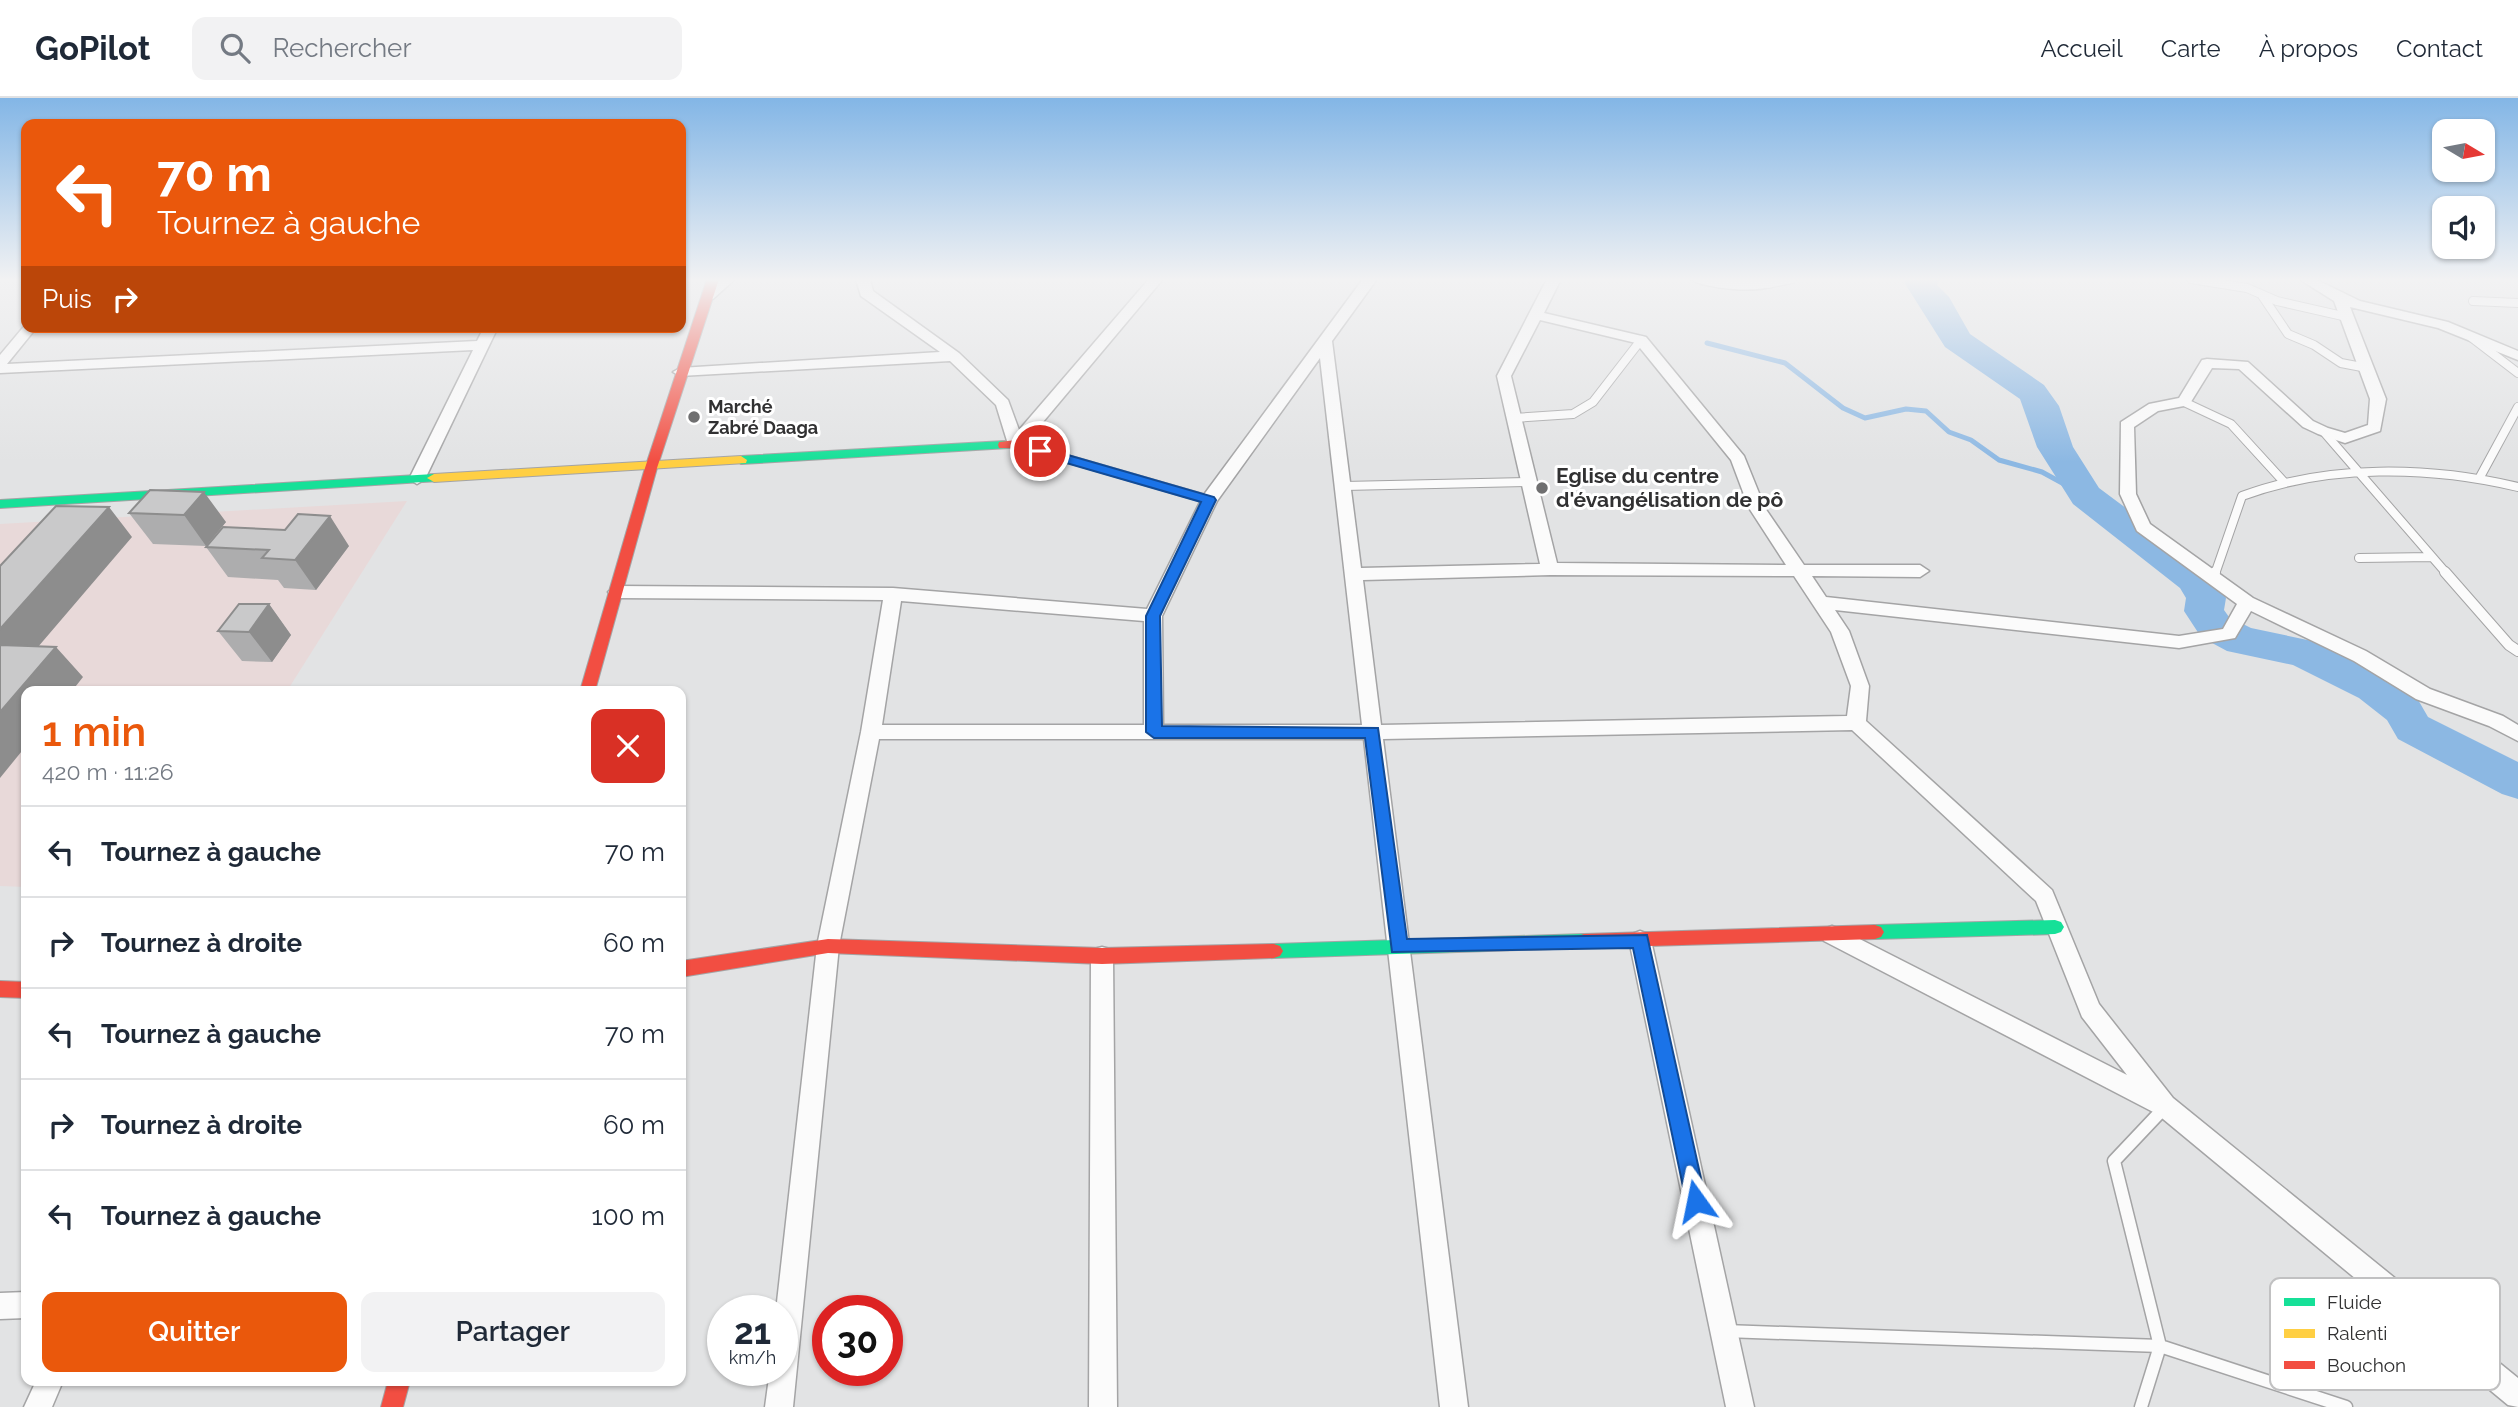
<!DOCTYPE html>
<html lang="fr">
<meta charset="utf-8">
<style>
:root{--surface:#fff;--page:#f2f2f3;--text:#1f2937;--muted:#747a83;--line:#e0e1e3;--accent:#ea580c}
body{margin:0;font-family:Raleway,sans-serif;background:var(--page);color:var(--text);height:100vh;display:flex;flex-direction:column;font-size:26px;white-space:nowrap}
*{box-sizing:border-box;margin:0}
p{font-size:23px;color:var(--muted)}
.icon{flex:none;width:38px;height:38px;fill:none;stroke:currentColor;stroke-width:2;stroke-linecap:round;stroke-linejoin:round}
.map{position:relative;flex:1;overflow:hidden}
.panel{position:absolute;left:21px;top:588px;width:665px;height:700px;display:flex;flex-direction:column;background:var(--surface);border-radius:14px;box-shadow:0 2px 5px #0004}
.panel>*{flex:none}
.top-card{position:absolute;left:21px;top:21px;width:665px;height:214px;border-radius:14px;box-shadow:0 2px 5px #0004;background:#ea580c;color:#fff;overflow:hidden}
.needle{width:46px;rotate:100deg}
.controls{position:absolute;left:2432px;top:21px;display:grid;gap:14px}
.controls a{display:grid;place-items:center;width:63px;height:63px;border-radius:14px;background:var(--surface);box-shadow:0 2px 5px #0004;font-size:35px}
.speed{position:absolute;left:707px;top:1197px;display:flex;gap:14px;font-size:35px;font-weight:700;text-align:center}
.speed>*{display:grid;place-content:center;width:91px;height:91px;border-radius:50%;background:var(--surface);box-shadow:0 2px 5px #0004;line-height:1}
.speed small{font-size:18px;font-weight:400}
.speed .limit{border:10px solid #d22;background:#fff;color:#111}
.pin{position:absolute;display:grid;place-items:center;width:60px;height:60px;color:#fff;margin:-30px;border:4px solid #fff;border-radius:50%;box-shadow:0 2px 7px #0007}
.me{position:absolute;width:77px;margin:-38px;rotate:348deg;stroke-linejoin:round;filter:drop-shadow(0 0 5px #0008)}
.turn{display:flex;align-items:center;gap:24px;height:147px;padding:0 21px;font-size:32px}
.turn .icon{width:91px;height:91px;stroke-width:2.5}
.turn b{display:block;font-size:49px;line-height:60px}
.then{display:flex;align-items:center;height:66px;padding:0 21px;background:#0003;gap:14px;font-size:26px}
.round{display:grid;place-items:center;flex:none;width:74px;height:74px;border-radius:14px;background:var(--page)}
.headline{display:flex;align-items:center;justify-content:space-between;height:119px;padding:0 21px}
h1{font-size:42px;font-weight:600;line-height:52px;color:var(--accent)}
.primary-button{display:flex;gap:14px;margin-top:auto;padding:14px 21px}
.primary-button a{flex:1;height:80px;border-radius:14px;background:var(--accent);color:#fff;font-size:28px;font-weight:600;line-height:80px;text-align:center}
.primary-button a+a{background:var(--page);color:var(--text)}
ul{padding:0;list-style:none}
li{display:flex;align-items:center;gap:21px;height:91px;padding:0 21px;border-top:2px solid var(--line)}
li div{flex:1}
li b{display:block;font-size:26px}
li em{font-style:normal}
header{display:flex;align-items:center;gap:42px;box-sizing:border-box;height:98px;padding:0 35px;background:var(--surface);border-bottom:2px solid var(--line)}
header strong{font-size:33px}
nav{display:flex;gap:38px;margin-inline-start:auto;font-size:24px}
.search{width:490px;height:63px;background:var(--page);display:flex;align-items:center;gap:18px;box-sizing:border-box;padding:0 24px;border-radius:14px;color:var(--muted);font-size:26px}
.map>svg:first-child{display:block}
.education{fill:#e8d9d9}
.lines{fill:none;stroke-linecap:round;stroke-linejoin:round}
.stream{stroke:#8cb8e3;stroke-width:5}
.river{fill:#8cb8e3;fill-rule:evenodd}
.lane-far2-casing{stroke:#a4a4a5;stroke-width:10}
.lane-far1-casing{stroke:#a4a4a5;stroke-width:12}
.lane-casing{stroke:#a4a4a5;stroke-width:15}
.street-casing{stroke:#a4a4a5;stroke-width:3}
.fast-casing{stroke:#a4a4a5;stroke-width:2}
.slow-casing{stroke:#a4a4a5;stroke-width:2}
.jam-casing{stroke:#a4a4a5;stroke-width:2}
.lane-far2{stroke:#fbfbfb;stroke-width:8}
.lane-far1{stroke:#fbfbfb;stroke-width:10}
.lane{stroke:#fbfbfb;stroke-width:12}
.street{fill:#fbfbfb;fill-rule:evenodd}
.fast{fill:#16e098;fill-rule:evenodd}
.slow{fill:#ffcf43;fill-rule:evenodd}
.jam{fill:#f24e42;fill-rule:evenodd}
.wall{fill:#adadae}
.shaded-wall{fill:#8d8d8d}
.building{fill:#c9c9ca;stroke:#8d8d8d;stroke-width:2}
.route{fill:#1a73e8;stroke:#114b97;stroke-width:2}
.poi-dot{fill:#6f6f70;stroke:#fff;stroke-width:2.5}
.labels{text-anchor:middle;stroke-width:6;stroke-linejoin:round;paint-order:stroke}
.far-poi-label{font-size:18px;font-weight:bold;fill:#313132;stroke:#fff;text-anchor:start}
.poi-label{font-size:21px;font-weight:bold;fill:#313132;stroke:#fff;text-anchor:start}
.key{fill:#fff;stroke:#c1c1c2;stroke-width:2}
.key-label{font-size:19px;fill:#313132}
</style>
<header>
<strong>GoPilot</strong>
<div class="search"><svg class="icon" aria-label="search" viewBox="0 0 24 24"><circle cx="10" cy="10" r="6"/><path d="M15 15l6 6"/></svg>Rechercher</div>
<nav><a>Accueil</a><a>Carte</a><a>À propos</a><a>Contact</a></nav>
</header>
<div class="map">
<svg width="2518" height="1309" viewBox="0 0 2518 1309">
<rect width="100%" height="100%" fill="#e2e3e4"/>
<path class="education" d="M407,403l-120,190h-261v196l-26,-1v-362z"/>
<g class="lines">
<path class="stream" d="M1707,245l78,20 58,45 22,10 41,-9 20,2 23,21 22,8 28,20 43,12 44,24"/>
<path class="river" d="M1907,181h34l-4,6 12,12 21,37 74,51 15,21 14,41 26,41 110,82 17,28 -2,12 5,7 22,11 66,14 72,34 28,22 11,19 90,45v37l-16,-5 -104,-55 -11,-19 -28,-22 -66,-33 -66,-14 -26,-14 -17,-26 2,-13 -6,-10 -107,-84 -36,-57 -17,-48 -75,-52 -41,-65z"/>
<defs>
<path id="lane-far2" d="M2191,181l56,9 30,13 70,16
M1768,186l24,-5
M2261,196l27,40 26,11 27,18 26,5
M2473,203l45,2
M2471,239l47,36
M2184,304l47,22 53,58
M1514,320l59,-4 20,-12 48,-62
M2323,333l124,143
M2480,379l38,-70
M1344,388l185,-4
M2359,460l73,-1
M2215,476l27,-78c86,-32 187,-30 276,-9"/>
<path id="lane-far1" d="M2445,474l64,73 9,6
M2213,481l2,-7"/>
<path id="lane" d="M1725,1233l435,15 186,61
M2141,1309l19,-61 -46,-185 51,-54"/>
<path id="street" d="M720,181h15l-22,20h-10v-6z
M856,181h14l3,12 86,62 49,47 11,30 130,-151h14l-141,168 -6,2 -8,-5 -12,-39 -46,-44 -270,15 -7,-4 7,-4 260,-16 -79,-56z
M1363,181h14l-45,62 29,227 179,-4 -43,-188 50,-97h14l-17,34 102,24 98,119 21,52 39,57h116l9,6 -9,6 -108,-1 14,21 353,39 44,-7 14,-25 -100,-73 -17,-37 1,-72 28,-18 30,-6 23,-38 5,-1 41,3 65,59 15,7 17,5 23,-8 2,-26 -36,-98 -35,-22h16l45,22 88,21 70,29v9l-80,-32 -88,-21 36,92 -6,32 -35,12 -27,-9 -15,-7 -64,-58 -27,-1 -23,37 -31,6 -24,16 2,67 14,30 103,74 113,53 64,38 73,27 15,9v16l-29,-15 -73,-27 -62,-38 -103,-50 -16,27 -56,10 -344,-38 14,21 20,55 -3,35 186,169 47,114 74,94 345,280v29l-10,-2 -351,-291 -333,-173 -3,-6 3,-6 8,-3 8,3 287,146 -45,-58 -46,-116 -184,-171 -469,9 85,668h-28l-76,-668h-485l-40,207 -46,461h-28l5,-37h12v-59h-6l41,-365 44,-214 22,-132 -266,-2 -9,-6 9,-6 276,2 254,21 56,-113zM1540,222l96,23 95,117 18,48 37,57 -229,-2 -46,-187zM1320,260l42,367h-199l-1,-109 55,-115zM1550,477l244,1 37,56 20,54 -4,30 -466,9 -18,-145zM901,503l243,20v104h-262z
M1691,181l77,1 7,4c-12,10 -72,5 -84,-5z
M26,226v3h11l-30,37 470,-23 7,-14h14l-73,152 -8,5 -8,-5 64,-129 -473,23v-18z
M1640,833l8,3 3,6 103,467h-28l-97,-467 3,-6z
M1102,849l8,2 3,7 4,451h-28l2,-451 3,-7z
M26,1194v26l-26,1v-26z
M36,1283h27l-11,26h-28z"/>
<path id="fast" d="M1004,343l5,1v6l-268,16 -6,-4 6,-4z
M434,376l5,1v6l-439,27v-8z
M2055,822l6,2 3,5 -3,5 -6,2 -180,5 -6,-2 -3,-5 3,-5 6,-2z
M1584,836l6,2 3,5 -3,5 -6,2 -310,10 -6,-2 -3,-5 3,-5 6,-2z"/>
<path id="slow" d="M741,358l6,4 -1,3 -312,19 -7,-4 7,-4z"/>
<path id="jam" d="M707,181h12l-62,189 -62,223h-15l65,-223z
M1016,342l198,57 2,3 -7,4 -193,-56h-17l-1,-3 1,-3z
M1875,827l6,2 3,5 -3,5 -6,2 -291,9 -6,-2 -3,-5 3,-5 6,-2z
M828,841l274,9 172,-4 6,2 3,5 -3,5 -6,2 -172,6 -274,-11 -147,24v-16z
M0,883l26,1v16l-26,-1z
M388,1283h22l-7,26h-22z"/>
</defs>
<use href="#lane-far2" class="lane-far2-casing"/>
<use href="#lane-far1" class="lane-far1-casing"/>
<use href="#lane" class="lane-casing"/>
<use href="#street" class="street-casing"/>
<use href="#fast" class="fast-casing"/>
<use href="#slow" class="slow-casing"/>
<use href="#jam" class="jam-casing"/>
<use href="#lane-far2" class="lane-far2"/>
<use href="#lane-far1" class="lane-far1"/>
<use href="#lane" class="lane"/>
<use href="#street" class="street"/>
<use href="#fast" class="fast"/>
<use href="#slow" class="slow"/>
<use href="#jam" class="jam"/>
</g>
<path class="wall" d="M150,392l76,32 -20,24 -53,-2 -24,-31z
M349,448l-33,44 -32,-2 -6,-8 -50,-3 -22,-30z
M269,506l22,31 -19,27 -30,-1 -24,-30z"/>
<path class="shaded-wall" d="M204,394l22,30 -20,24 -22,-31z
M109,409l23,30 -118,138 -14,-15v-31z
M330,418l19,30 -33,44 -21,-30z
M269,506l22,31 -19,27 -23,-30z
M56,549l27,30 -11,14h-46v55l-26,32v-66z"/>
<path class="building" d="M150,392l54,2 -20,23 -55,-2z
M56,408l53,1 -109,122v-63z
M298,416l32,2 -35,44 -33,-2 7,-8 -63,-3 17,-20 62,3z
M239,506h30l-20,28 -31,-1z
M0,547l56,2 -56,65z"/>
<linearGradient id="sky" x2="0" y2="1"><stop stop-color="#83b6e6"/><stop offset="0.5" stop-color="#f2f2f3"/><stop offset="1" stop-color="#f2f2f3" stop-opacity="0"/></linearGradient>
<rect width="2518" height="364" fill="url(#sky)"/>
<path class="route" d="M1040,349l174,50 2,3 -56,116 2,110 216,2 29,211 240,-4 59,266 -3,7 -7,2 -7,-2 -3,-7 -53,-253 -241,4 -27,-214h-211l-8,-6v-116l55,-114 -166,-48 -1,-3z"/>
<g class="poi-dot">
<circle cx="694" cy="319" r="7"/>
<circle cx="1542" cy="390" r="7"/>
</g>
<g class="labels">
<g class="far-poi-label">
<text x="708" y="315">Marché<tspan x="708" dy="21">Zabré Daaga</tspan></text>
</g>
<g class="poi-label">
<text x="1556" y="385">Eglise du centre<tspan x="1556" dy="24">d'évangélisation de pô</tspan></text>
</g>
</g>
<rect x="2270" y="1180" width="230" height="112" rx="10" class="key"/>
<rect x="2284" y="1200" width="31" height="8" fill="#16e098"/>
<rect x="2284" y="1231" width="31" height="9" fill="#ffcf43"/>
<rect x="2284" y="1263" width="31" height="8" fill="#f24e42"/>
<g class="key-label">
<text x="2327" y="1211">Fluide</text>
<text x="2327" y="1242">Ralenti</text>
<text x="2327" y="1274">Bouchon</text>
</g>
</svg>
<div class="controls">
<a><svg class="needle" viewBox="-14 -14 28 28"><path d="M0-13l5 13h-10z" fill="#e53935"/><path d="M0 13l5-13h-10z" fill="#747a83"/></svg></a>
<a><svg class="icon" aria-label="sound" viewBox="0 0 24 24"><path d="M4 9h4l5-4v14l-5-4H4zM17 9q2 3 0 6"/></svg></a>
</div>
<div class="speed"><div>21<small>km/h</small></div><div class="limit">30</div></div>
<div class="pin" style="left:1040px;top:353px;background:#d93025"><svg class="icon" aria-label="arrive" viewBox="0 0 24 24"><path d="M6 21V4h12l-3 4 3 4H6"/></svg></div>
<svg class="me" style="left:1696px;top:1103px" viewBox="-20 -20 40 40"><path d="M0-17L14 15 0 8-14 15z" fill="#1a73e8" stroke="#fff" stroke-width="4"/></svg>
<div class="top-card">
<div class="turn"><svg class="icon" aria-label="left" viewBox="0 0 24 24"><path d="M17 20v-9H6M10 6l-5 5 5 5"/></svg><div><b>70 m</b>Tournez à gauche</div></div>
<div class="then">Puis<svg class="icon" aria-label="right" viewBox="0 0 24 24"><path d="M7 20v-9h11M14 6l5 5-5 5"/></svg></div>
</div>
<section class="panel">
<div class="headline"><div><h1>1 min</h1><p>420 m · 11:26</p></div><a class="round" style="background:#d93025;color:#fff"><svg class="icon" aria-label="close" viewBox="0 0 24 24"><path d="M6 6l12 12M18 6L6 18"/></svg></a></div>
<ul>
<li><svg class="icon" aria-label="left" viewBox="0 0 24 24"><path d="M17 20v-9H6M10 6l-5 5 5 5"/></svg><div><b>Tournez à gauche</b></div><em>70 m</em></li>
<li><svg class="icon" aria-label="right" viewBox="0 0 24 24"><path d="M7 20v-9h11M14 6l5 5-5 5"/></svg><div><b>Tournez à droite</b></div><em>60 m</em></li>
<li><svg class="icon" aria-label="left" viewBox="0 0 24 24"><path d="M17 20v-9H6M10 6l-5 5 5 5"/></svg><div><b>Tournez à gauche</b></div><em>70 m</em></li>
<li><svg class="icon" aria-label="right" viewBox="0 0 24 24"><path d="M7 20v-9h11M14 6l5 5-5 5"/></svg><div><b>Tournez à droite</b></div><em>60 m</em></li>
<li><svg class="icon" aria-label="left" viewBox="0 0 24 24"><path d="M17 20v-9H6M10 6l-5 5 5 5"/></svg><div><b>Tournez à gauche</b></div><em>100 m</em></li>
</ul>
<div class="primary-button"><a>Quitter</a><a>Partager</a></div>
</section>
</div>
